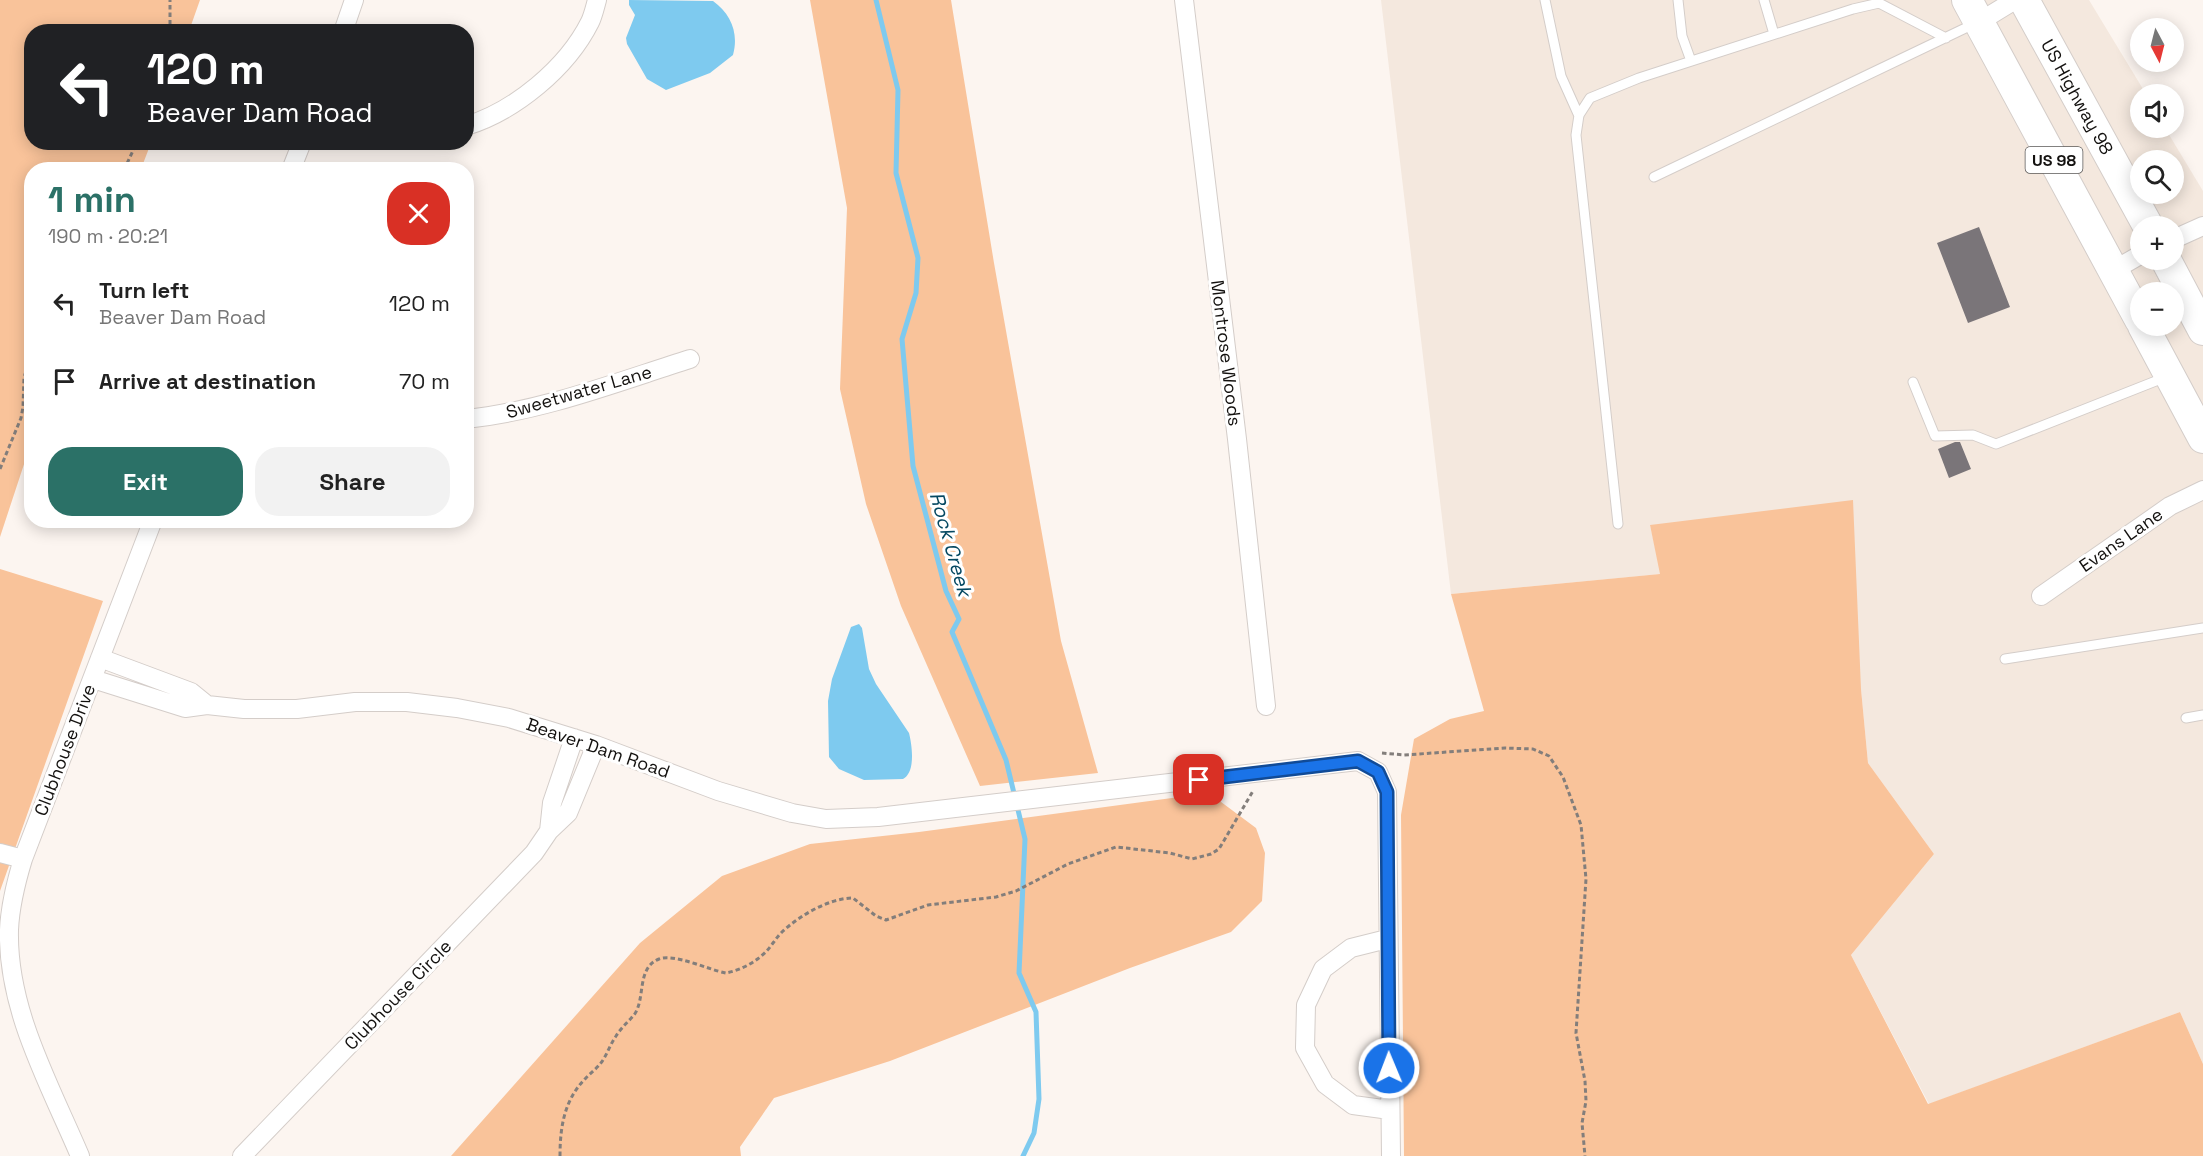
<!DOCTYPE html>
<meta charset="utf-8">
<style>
:root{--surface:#fff;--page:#f2f2f2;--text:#222;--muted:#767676;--accent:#2b7167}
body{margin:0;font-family:"Space Grotesk",sans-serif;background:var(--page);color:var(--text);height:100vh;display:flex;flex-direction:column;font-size:22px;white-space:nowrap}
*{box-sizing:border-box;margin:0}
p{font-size:20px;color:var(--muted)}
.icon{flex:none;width:33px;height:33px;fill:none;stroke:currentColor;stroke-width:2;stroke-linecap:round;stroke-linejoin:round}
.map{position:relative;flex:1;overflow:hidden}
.sheet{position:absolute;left:24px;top:162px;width:450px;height:366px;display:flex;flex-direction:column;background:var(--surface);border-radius:24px;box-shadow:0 3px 15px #0003}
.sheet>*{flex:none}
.top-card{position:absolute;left:24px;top:24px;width:450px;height:126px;border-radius:24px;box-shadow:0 3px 15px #0003;background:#202124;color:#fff;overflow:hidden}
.needle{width:39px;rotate:173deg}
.controls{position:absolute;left:2130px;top:18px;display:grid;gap:12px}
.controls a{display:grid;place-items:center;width:54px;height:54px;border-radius:50%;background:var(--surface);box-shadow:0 3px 15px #0003;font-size:30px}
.pin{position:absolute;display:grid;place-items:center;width:51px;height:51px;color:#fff;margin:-26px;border-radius:12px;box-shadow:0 3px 9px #0006}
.me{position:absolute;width:66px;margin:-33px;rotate:359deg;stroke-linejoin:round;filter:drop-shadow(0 0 4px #0008)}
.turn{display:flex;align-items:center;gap:21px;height:126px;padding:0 24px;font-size:27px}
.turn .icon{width:78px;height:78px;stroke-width:2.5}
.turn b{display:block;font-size:42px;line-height:51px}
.round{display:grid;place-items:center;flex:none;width:63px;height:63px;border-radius:24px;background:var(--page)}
.head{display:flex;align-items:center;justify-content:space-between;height:102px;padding:0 24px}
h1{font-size:36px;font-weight:600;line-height:45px;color:var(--accent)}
.primary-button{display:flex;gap:12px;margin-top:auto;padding:12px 24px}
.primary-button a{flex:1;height:69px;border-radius:24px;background:var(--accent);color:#fff;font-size:24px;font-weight:600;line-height:69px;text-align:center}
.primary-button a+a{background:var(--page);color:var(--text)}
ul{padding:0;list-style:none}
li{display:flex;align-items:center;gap:18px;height:78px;padding:0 24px}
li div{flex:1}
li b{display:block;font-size:22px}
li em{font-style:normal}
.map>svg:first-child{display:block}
.built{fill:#f4e8de;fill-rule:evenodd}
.green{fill:#f9c39a}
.water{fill:#7ecaef}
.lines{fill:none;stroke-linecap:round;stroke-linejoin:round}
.stream{stroke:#7ecaef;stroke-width:5}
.building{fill:#7a7579}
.lane-casing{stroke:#d4cdc9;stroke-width:11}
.street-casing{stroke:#d4cdc9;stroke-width:20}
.primary-casing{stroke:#d4cdc9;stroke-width:32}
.path{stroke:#837e7b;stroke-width:3;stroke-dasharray:4.5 3;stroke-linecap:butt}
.lane{stroke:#fff;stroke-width:9}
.street{stroke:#fff;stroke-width:18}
.primary{stroke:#fff;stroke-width:30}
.route-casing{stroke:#114b97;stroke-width:15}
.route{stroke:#1a73e8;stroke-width:10}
.labels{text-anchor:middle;stroke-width:6;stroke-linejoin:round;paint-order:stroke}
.shield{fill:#fff;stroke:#5a5857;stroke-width:1.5}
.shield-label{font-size:16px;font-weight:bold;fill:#13110f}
.street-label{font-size:18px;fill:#13110f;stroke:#fff}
.water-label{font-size:20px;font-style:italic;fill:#054861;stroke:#fff}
</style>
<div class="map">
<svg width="2203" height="1156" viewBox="0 0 2203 1156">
<rect width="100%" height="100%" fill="#fcf5f0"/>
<path class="built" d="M1381,0h708l57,94h-6v34h25l38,63v873l-23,-52 -251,92 -78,-149 83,-101 -66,-91 -7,-74 -211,-164 11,49 -210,20zM2140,160h34v34h-34zM2140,226h34v34h-34zM2140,292h34v34h-34z"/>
<path class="green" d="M0,0h200l-11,31 -157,1v110l119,1 -10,26 -109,1 -1,273 -31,94z
M810,0h141l43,263 67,378 37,132 -118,13 -79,-180 -35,-102 -26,-115 7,-181z
M1853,500l8,189 7,74 66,91 -83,101 77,149 252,-92 23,52v92h-799l-3,-341 13,-76 36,-20 34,-8 -33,-117 209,-20 -10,-49z
M0,569l103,32 -103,290z
M1209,793l47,35 9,25 -3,48 -31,31 -101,36 -240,93 -116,37 -34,49 1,9h-290l189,-213 82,-67 88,-32 109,-12z"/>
<path class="water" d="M629,0l84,1c18,13 26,32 20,54l-23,18 -44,17 -19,-11 -20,-35 -1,-6 9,-23 -6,-10z
M859,624l3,4 7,41 7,15 33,49c3,12 7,39 -6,46l-39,1 -25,-11 -10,-12 -1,-56 4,-22 19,-52z"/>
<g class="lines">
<path class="stream" d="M876,0l22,90 -2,83 22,85 -2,35 -14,46 11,127 33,125 13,28 -7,13 54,128 19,79 -6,134 17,39 3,87 -5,34 -11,23"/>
</g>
<path class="building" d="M1979,227l31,80 -42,16 -31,-80z
M1955,442h5l11,27 -22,9 -11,-29z"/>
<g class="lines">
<defs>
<path id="lane" d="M1545,0l16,76 18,40
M1678,0l4,36 9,25
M1764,0l10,34
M1654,177l322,-154
M1913,382l22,54 38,-1 23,9 170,-67
M1618,524l-42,-389 3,-20 11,-17 49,-20 214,-69 26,-6 67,35
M2005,659l198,-31
M2186,718l17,-3"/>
<path id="street" d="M1184,0l53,439 29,267
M1979,22l36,-22
M343,32l11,-32
M466,126c49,-15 101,-58 124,-104 3,-6 5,-15 7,-22
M291,170l11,-28
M2174,239l29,-13
M2114,270l26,-15
M466,419c77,-8 151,-37 224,-60
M2041,596l129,-90 33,-16
M93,679l92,29 22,-3 -16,-13 -91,-34
M207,705l37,4h53l58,-7h52l50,6 52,10 87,27 122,46 74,22 34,6 52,-2 480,-56 20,11 9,20 4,364
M549,831l3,-28 22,-65
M0,853l23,6
M1387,939l-36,9 -28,21 -17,36 -1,43 20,36 28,21 37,5
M80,1156c-30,-71 -73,-146 -71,-226 1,-24 7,-48 14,-71l130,-339
M242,1156l292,-303 15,-22 19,-18 28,-68"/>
<path id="primary" d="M1967,0l173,320
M2024,0l124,226
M2166,260l37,70
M2143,326l60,112"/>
</defs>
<use href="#lane" class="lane-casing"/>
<use href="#street" class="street-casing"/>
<use href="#primary" class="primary-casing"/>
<path class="path" d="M170,32v-32
M124,170l13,-28
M0,469l21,-51 2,-11 1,-29 8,-28
M1382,753l22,2 101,-7 28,1 16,7 14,21 18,48 5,54 -10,154 9,48 1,20 -4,22 3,33
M560,1156c0,-28 4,-55 24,-76 6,-7 14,-12 19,-20 5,-8 8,-17 13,-24 5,-8 12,-14 18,-21 12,-16 2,-47 25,-56 15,-6 50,11 67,14 16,-3 34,-13 44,-26 4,-5 7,-10 12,-15 17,-16 47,-34 71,-34l23,18 10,4 42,-15 68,-8 20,-6 52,-27 48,-17 54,6 22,6 19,-5 8,-5 34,-58"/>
<use href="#lane" class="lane"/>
<use href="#street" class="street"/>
<use href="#primary" class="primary"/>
</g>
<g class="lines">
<defs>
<path id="route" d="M1199,780l159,-19 20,11 9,20 2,276"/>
</defs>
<use href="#route" class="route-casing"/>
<use href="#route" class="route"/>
</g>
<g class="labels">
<rect class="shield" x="2025.5" y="147" width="57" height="26" rx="4.5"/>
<g class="shield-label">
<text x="2054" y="166">US 98</text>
</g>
<g class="street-label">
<text transform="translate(2077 97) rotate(61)" y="6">US Highway 98</text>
<text transform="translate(1226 353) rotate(83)" y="6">Montrose Woods</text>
<text transform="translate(579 392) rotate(-16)" y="6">Sweetwater Lane</text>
<text transform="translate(2121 540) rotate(-35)" y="6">Evans Lane</text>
<text transform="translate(598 748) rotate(19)" y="6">Beaver Dam Road</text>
<text transform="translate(65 750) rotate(-69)" y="6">Clubhouse Drive</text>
<text transform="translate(398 995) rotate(-46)" y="6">Clubhouse Circle</text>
</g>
<g class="water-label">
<text transform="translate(951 544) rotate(74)" y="7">Rock Creek</text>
</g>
</g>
</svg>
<div class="controls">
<a><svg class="needle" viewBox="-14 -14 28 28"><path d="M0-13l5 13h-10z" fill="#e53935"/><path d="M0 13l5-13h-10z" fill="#767676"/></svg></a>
<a><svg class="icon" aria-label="sound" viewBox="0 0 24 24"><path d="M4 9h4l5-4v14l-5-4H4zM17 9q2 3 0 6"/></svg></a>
<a><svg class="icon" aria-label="search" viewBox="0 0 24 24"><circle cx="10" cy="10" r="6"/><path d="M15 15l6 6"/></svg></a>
<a>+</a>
<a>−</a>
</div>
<div class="pin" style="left:1199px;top:780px;background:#d93025"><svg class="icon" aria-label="arrive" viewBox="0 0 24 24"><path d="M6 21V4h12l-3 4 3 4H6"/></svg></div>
<svg class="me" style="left:1389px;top:1068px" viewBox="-20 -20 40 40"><circle r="17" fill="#1a73e8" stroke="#fff" stroke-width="3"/><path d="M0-11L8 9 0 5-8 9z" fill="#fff"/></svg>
<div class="top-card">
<div class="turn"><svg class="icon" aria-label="left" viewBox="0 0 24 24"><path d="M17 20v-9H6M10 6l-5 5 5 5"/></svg><div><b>120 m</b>Beaver Dam Road</div></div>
</div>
<section class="sheet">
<div class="head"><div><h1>1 min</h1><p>190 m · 20:21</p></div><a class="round" style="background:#d93025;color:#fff"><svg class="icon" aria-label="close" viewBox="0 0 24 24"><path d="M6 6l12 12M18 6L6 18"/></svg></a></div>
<ul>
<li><svg class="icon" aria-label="left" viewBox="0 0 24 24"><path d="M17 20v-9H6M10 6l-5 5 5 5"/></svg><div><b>Turn left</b><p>Beaver Dam Road</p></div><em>120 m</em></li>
<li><svg class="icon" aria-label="arrive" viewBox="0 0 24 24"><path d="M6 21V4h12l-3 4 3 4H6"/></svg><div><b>Arrive at destination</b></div><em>70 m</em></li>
</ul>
<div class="primary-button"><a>Exit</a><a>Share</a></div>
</section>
</div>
